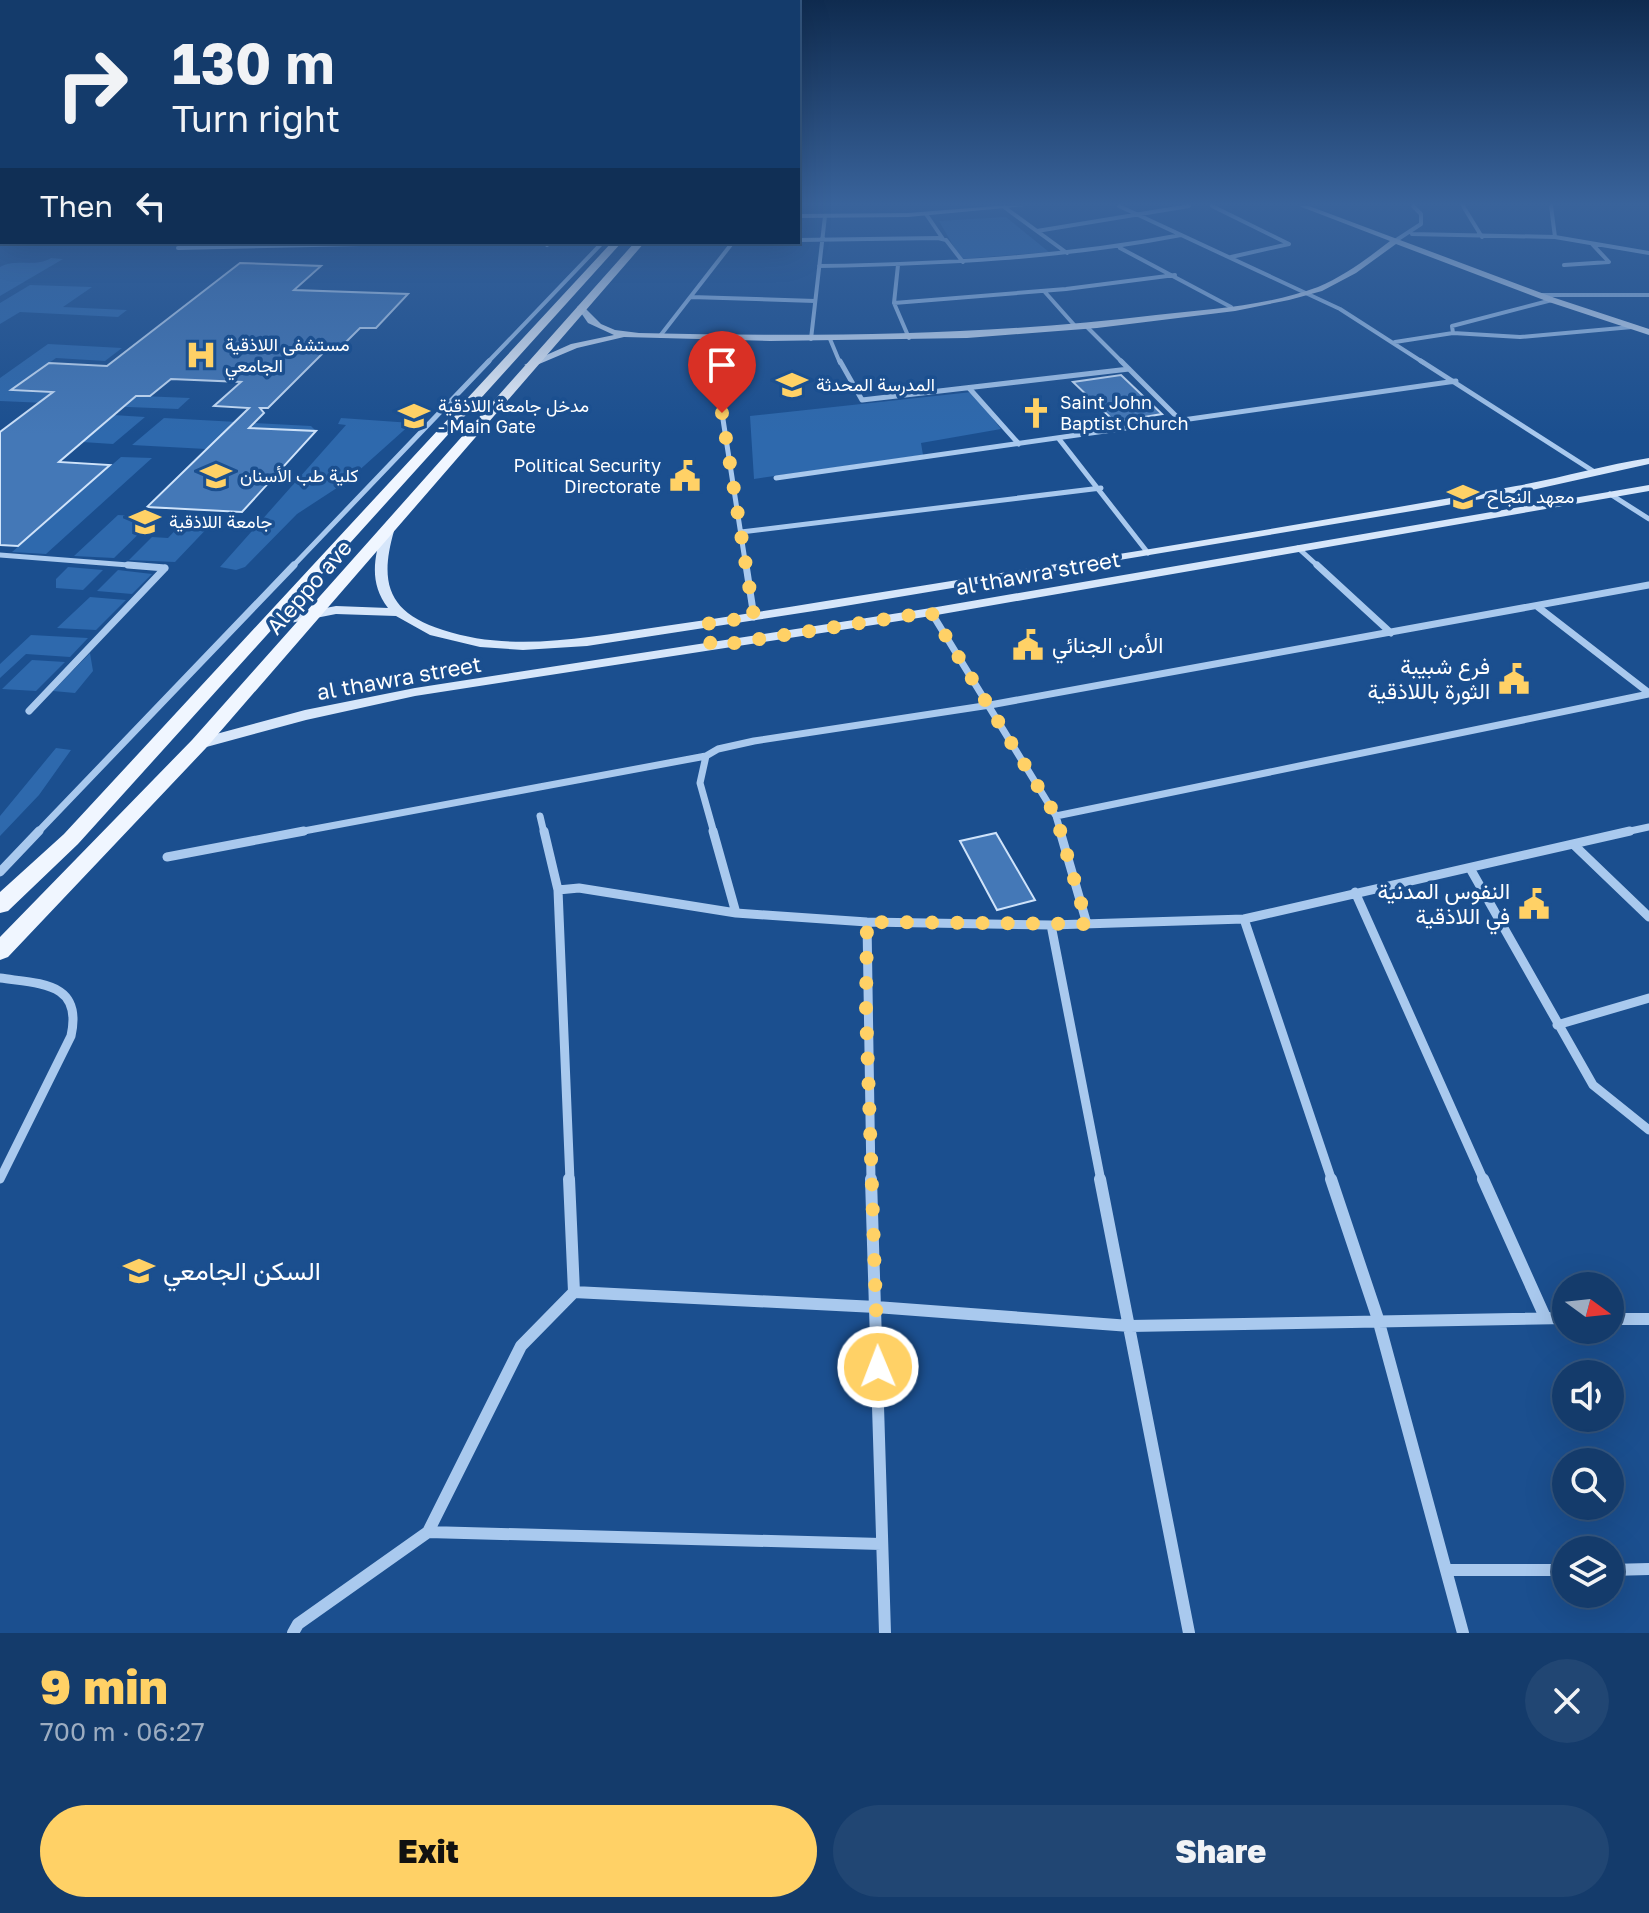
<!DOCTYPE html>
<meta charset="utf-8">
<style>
:root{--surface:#143b6b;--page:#214673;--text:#f1f3f6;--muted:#9dadc1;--line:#33557e;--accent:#ffd166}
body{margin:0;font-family:"Golos Text",Vazirmatn,sans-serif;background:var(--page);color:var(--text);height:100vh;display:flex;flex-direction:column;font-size:30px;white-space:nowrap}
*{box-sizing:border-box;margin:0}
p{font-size:26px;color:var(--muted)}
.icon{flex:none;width:44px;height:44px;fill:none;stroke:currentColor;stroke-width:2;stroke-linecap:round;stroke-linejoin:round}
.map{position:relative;height:1633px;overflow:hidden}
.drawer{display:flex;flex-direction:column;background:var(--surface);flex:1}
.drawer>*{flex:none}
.hud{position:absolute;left:0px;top:0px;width:800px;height:244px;box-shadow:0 8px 32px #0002,0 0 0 2px var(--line);background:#143b6b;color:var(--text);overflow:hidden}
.needle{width:52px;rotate:105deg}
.buttons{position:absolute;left:1552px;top:1272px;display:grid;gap:16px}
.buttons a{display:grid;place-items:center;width:72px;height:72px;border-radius:50%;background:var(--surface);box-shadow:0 8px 32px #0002,0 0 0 2px var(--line);font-size:40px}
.pin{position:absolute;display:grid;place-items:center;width:68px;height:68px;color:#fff;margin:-82px -34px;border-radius:50% 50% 50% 0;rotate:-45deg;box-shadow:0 0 8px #0007}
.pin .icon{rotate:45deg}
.me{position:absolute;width:88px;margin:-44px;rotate:359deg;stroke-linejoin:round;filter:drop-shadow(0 0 6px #0008)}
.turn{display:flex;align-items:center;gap:28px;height:168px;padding:0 40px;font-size:36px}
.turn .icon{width:104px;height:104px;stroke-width:2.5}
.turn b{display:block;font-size:56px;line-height:68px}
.then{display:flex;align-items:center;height:76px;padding:0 40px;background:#0003;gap:16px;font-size:30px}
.round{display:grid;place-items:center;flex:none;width:84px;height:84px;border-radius:42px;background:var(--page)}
.headline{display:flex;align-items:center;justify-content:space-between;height:136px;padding:0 40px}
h1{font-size:48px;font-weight:800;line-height:60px;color:var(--accent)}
.primary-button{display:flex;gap:16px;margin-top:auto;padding:16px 40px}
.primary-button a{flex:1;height:92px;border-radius:48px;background:var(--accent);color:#111;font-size:32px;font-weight:800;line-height:92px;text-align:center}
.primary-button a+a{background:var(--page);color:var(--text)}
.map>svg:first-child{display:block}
.green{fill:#2e69ad}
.building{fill:#4478b7;stroke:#cfe3fa;stroke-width:2}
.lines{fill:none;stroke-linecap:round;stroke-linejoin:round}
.street-far4{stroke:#a9c9ee;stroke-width:4}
.street-far3{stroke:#a9c9ee;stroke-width:5}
.street-far2{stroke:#a9c9ee;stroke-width:7}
.street-far1{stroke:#a9c9ee;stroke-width:9}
.street{stroke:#a9c9ee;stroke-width:12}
.secondary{fill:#d6e6fa;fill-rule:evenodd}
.primary{fill:#f0f6ff;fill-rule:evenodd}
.route{stroke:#ffd166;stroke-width:14;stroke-dasharray:0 25.2}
.labels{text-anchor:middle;stroke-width:7;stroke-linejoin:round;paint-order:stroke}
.far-poi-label{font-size:18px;fill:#fff;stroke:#1b4f8f;text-anchor:start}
.street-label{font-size:22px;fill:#fff;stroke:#1b4f8f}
.poi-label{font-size:22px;fill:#fff;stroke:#1b4f8f;text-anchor:end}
.near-poi-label{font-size:26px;fill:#fff;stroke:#1b4f8f;text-anchor:start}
</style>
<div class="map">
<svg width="1649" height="1633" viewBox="0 0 1649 1633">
<rect width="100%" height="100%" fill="#1b4f8f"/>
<path class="green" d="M1006,217l43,35 -88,7 -22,-38z
M51,258l12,1 -63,37v-29c16,-9 35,1 51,-9z
M30,285l62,2 -29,20 64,3 -9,7 -98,-5 -20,12v-21z
M48,344l74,4 -17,13 -49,-3 -43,31 47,3 -14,11 -46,-2v-23z
M972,392l29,37 -80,14 2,12 -169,24 -4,-63z
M92,394l98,4 -12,11 -99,-4z
M113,415l32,2 -32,27 -31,-2z
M164,418l147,8 5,5 -86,-4 -24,22 -74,-4z
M341,418l71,5 -66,59 -49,32 -52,53 -9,3 -16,-3 126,-142 -8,-1z
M121,457l31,1 -106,96 -34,-2z
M118,515l38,2 -42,41 -40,-2z
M186,519l29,1 -40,42 -46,-2 23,-23 16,1z
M68,567l35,3 -20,20 -27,-2v-9z
M118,570l34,4 -20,20 -35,-3z
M90,597l36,3 -30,30 -39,-2z
M31,635l57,3 -18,19 -44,-3 -26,24v-14z
M90,653l3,18 -18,22 -22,-2z
M32,660l33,2 -29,29 -34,-2z
M56,748l15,2 -32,45 -39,41v-20z"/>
<path class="building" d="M240,263l81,3 -27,24 114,4 -32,34h-16l-17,17 -11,-1 -64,64h-8l4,5 -15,15 67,3 -74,81 -95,-5 102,-99 -35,-2 27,-24 -70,-3 -21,17h-14l-77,66 51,3 -92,81 -18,-1v-113l53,-40 -42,-2 38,-27 58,3z
M1121,375l41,39 -47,8 -42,-40z
M996,833l39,67 -38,10 -37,-69z"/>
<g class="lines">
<path class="street-far4" d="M1119,206l221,103 84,54
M1212,206l77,38
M1463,206l19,31
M1004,207l63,46
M926,214l17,25
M1037,231l152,-25
M1412,234l143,3 -4,-31
M1555,237l94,16
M798,240l140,-2 8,2 17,22
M1395,241l26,-17v-10l-8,-8
M547,245l1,-3
M178,248l277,-6
M1120,248l111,59
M1231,257l58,-13
M898,265l-4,38 15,35
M1564,265l45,-3 -17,-18
M819,266c122,-2 242,-8 362,-31
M1044,291l32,36
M1538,295h111
M691,297l124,4
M894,303l172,-14 109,-14
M1086,326l37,37
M1453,333l67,4 112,-10
M660,336l73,-94
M811,339l14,-123
M830,339l10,24
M1395,342l58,-9 -1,-7 100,-26
M487,363l116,-121"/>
<path class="street-far3" d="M840,361l22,39 267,-31
M1121,361l59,59
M1421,361l172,110
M969,388l50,56
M722,413l24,154
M1059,439l89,114
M776,478l680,-97
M1610,494l39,25
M741,532l360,-44
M1298,548l21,19
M0,555l154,12
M292,567l197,-206"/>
<path class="street-far2" d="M128,565l37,3
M746,565l8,52
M1317,565l74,68
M1538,607l111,86
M931,612l125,204 5,17
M29,711l136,-143
M706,756l-6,27 14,50
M540,816l4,17
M1056,816l593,-122
M37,833l257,-268
M293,833l413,-77 12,-7 36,-8 236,-36 659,-120
M1621,833l28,-6"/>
<path class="street-far1" d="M544,831l14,59
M713,831l23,82
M1060,831l27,93
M1573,844l76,73
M167,857l137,-26
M1471,870l122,215 56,45
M0,872l39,-41
M1355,892l129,289
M1244,919l88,262
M867,922l4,259
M1051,925l50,256
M0,978c41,6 83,4 71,58l-71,143
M1557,1025l92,-27
M570,1181l-12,-291 21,-2 157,25 131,9 184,3 193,-6 386,-88"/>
<path class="street" d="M871,1179l14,454
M1100,1179l89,454
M1331,1179l47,140 85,314
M1483,1179l62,138
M574,1292l302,15 254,19 436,-8
M1610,1319h39
M428,1532l453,12
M1446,1570h120
M1610,1570l39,-1
M293,1633l5,-9 130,-92 93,-186 53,-54 -5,-113"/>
<path class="secondary" d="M996,206h29l-117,11 -110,1v-4l110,-1z
M1299,206h10l246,92 94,31v6l-100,-33 -153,-58 -40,29 -34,18 -33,9 -54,11 -138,17 -130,10 -197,3 -146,-4 -47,11 -45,19 -8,-2 47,-21 43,-9 -26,-12 -11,-16 4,-3 20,20 14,6 24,3c173,4 345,3 517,-18 53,-6 111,-9 162,-28 26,-11 49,-28 72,-46z
M1649,458v6l-117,26 -102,18 -597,100 -246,38 -64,4 -43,-3 -50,-12 -34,-19 -60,-2 -66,13 -7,-4 7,-4 66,-13 52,2c-19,-25 -14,-49 -6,-77l6,-4 6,4c-15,52 -6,82 49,99 70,23 144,7 215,-3 56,-8 112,-17 168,-26 230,-37 461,-73 690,-115 45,-8 88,-21 133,-28z
M1649,485v6l-718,125 -516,80 -109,24 -107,29 -7,-5 2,-4 111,-30 110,-22 516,-80z"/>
<path class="primary" d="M612,242h10l-544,602 -70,67 -8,2v-21l64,-58z
M635,242h10l-439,506 -198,209 -8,3v-23l192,-197z"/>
</g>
<linearGradient id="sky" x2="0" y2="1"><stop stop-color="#0f2b4f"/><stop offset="0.47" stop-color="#39639b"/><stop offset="1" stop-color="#39639b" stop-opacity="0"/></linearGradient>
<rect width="1649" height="434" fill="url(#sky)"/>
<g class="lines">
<path class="route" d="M722,413l32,204 -49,7 1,16 9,6 216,-34 125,204 31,108 -220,-2 -1,86 12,359"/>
</g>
<defs>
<symbol id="hospital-bare" viewBox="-9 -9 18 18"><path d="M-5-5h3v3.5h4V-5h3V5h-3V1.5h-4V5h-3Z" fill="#ffd166" stroke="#1b4f8f" stroke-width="2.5" paint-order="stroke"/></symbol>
<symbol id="school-bare" viewBox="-9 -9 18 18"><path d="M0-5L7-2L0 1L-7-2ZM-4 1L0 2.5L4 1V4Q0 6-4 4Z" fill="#ffd166" stroke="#1b4f8f" stroke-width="2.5" paint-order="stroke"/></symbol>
<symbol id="church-bare" viewBox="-9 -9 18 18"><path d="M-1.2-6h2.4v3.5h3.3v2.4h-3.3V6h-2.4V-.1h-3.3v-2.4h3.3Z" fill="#ffd166" stroke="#1b4f8f" stroke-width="2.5" paint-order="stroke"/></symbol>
<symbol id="university-bare" viewBox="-9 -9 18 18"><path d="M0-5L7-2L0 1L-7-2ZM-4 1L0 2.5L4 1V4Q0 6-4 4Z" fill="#ffd166" stroke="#1b4f8f" stroke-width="2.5" paint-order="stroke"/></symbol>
<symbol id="civic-bare" viewBox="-9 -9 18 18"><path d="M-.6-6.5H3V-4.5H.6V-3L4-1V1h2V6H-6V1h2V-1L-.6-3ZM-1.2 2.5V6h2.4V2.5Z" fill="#ffd166" stroke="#1b4f8f" stroke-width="2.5" paint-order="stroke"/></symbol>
</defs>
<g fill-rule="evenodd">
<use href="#hospital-bare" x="179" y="333" width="44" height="44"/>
<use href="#school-bare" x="770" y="363" width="44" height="44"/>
<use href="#church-bare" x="1014" y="391" width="44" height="44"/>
<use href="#university-bare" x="392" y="394" width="44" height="44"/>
<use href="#university-bare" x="194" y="454" width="44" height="44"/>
<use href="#civic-bare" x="663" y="454" width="44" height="44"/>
<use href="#school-bare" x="1441" y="475" width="44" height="44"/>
<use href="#university-bare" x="123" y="500" width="44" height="44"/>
<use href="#civic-bare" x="1006" y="623" width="44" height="44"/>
<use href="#civic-bare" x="1492" y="657" width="44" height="44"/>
<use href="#civic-bare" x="1512" y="882" width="44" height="44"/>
<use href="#university-bare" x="117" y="1249" width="44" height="44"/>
</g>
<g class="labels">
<g class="far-poi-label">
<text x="225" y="351">مستشفى اللاذقية<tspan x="225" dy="21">الجامعي</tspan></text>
<text x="816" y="391">المدرسة المحدثة</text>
<text x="1060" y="409">Saint John<tspan x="1060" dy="21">Baptist Church</tspan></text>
<text x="438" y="412">مدخل جامعة اللاذقية<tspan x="438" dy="21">- Main Gate</tspan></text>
<text x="661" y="472" text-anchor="end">Political Security<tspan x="661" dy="21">Directorate</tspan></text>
<text x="240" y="482">كلية طب الأسنان</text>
<text x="1487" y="503">معهد النجاح</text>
<text x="169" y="528">جامعة اللاذقية</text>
</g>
<g class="street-label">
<text transform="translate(1038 573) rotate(-10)" y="8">al thawra street</text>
<text transform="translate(309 587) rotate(-49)" y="8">Aleppo ave</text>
<text transform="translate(399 678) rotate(-10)" y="8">al thawra street</text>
</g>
<g class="poi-label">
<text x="1052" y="653" text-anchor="start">الأمن الجنائي</text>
<text x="1490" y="674">فرع شبيبة<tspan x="1490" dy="25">الثورة باللاذقية</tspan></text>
<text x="1510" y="899">النفوس المدنية<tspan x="1510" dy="25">في اللاذقية</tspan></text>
</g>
<g class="near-poi-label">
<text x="163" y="1280">السكن الجامعي</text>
</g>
</g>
</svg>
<div class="buttons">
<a><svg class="needle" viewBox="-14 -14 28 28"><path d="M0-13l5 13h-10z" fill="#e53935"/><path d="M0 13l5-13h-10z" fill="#9dadc1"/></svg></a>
<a><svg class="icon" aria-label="sound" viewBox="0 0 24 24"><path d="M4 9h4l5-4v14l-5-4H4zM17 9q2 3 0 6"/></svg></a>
<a><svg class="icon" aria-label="search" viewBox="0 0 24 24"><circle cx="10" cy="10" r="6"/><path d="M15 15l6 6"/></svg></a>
<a><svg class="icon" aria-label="layers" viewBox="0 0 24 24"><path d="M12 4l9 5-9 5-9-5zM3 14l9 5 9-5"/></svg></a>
</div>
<div class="pin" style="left:722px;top:413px;background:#d93025"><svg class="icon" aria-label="arrive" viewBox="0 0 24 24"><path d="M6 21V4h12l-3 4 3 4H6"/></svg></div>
<svg class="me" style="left:878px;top:1367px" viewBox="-20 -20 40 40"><circle r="17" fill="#ffd166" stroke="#fff" stroke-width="3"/><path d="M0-11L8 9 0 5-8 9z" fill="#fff"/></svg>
<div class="hud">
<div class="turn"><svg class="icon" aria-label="right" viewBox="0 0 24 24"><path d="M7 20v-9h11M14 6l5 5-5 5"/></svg><div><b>130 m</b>Turn right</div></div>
<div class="then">Then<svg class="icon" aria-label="left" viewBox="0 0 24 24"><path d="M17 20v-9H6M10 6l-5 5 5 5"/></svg></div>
</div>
</div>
<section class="drawer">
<div class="headline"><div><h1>9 min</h1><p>700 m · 06:27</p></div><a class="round"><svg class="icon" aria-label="close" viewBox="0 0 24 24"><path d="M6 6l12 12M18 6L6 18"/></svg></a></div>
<div class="primary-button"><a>Exit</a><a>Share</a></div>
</section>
